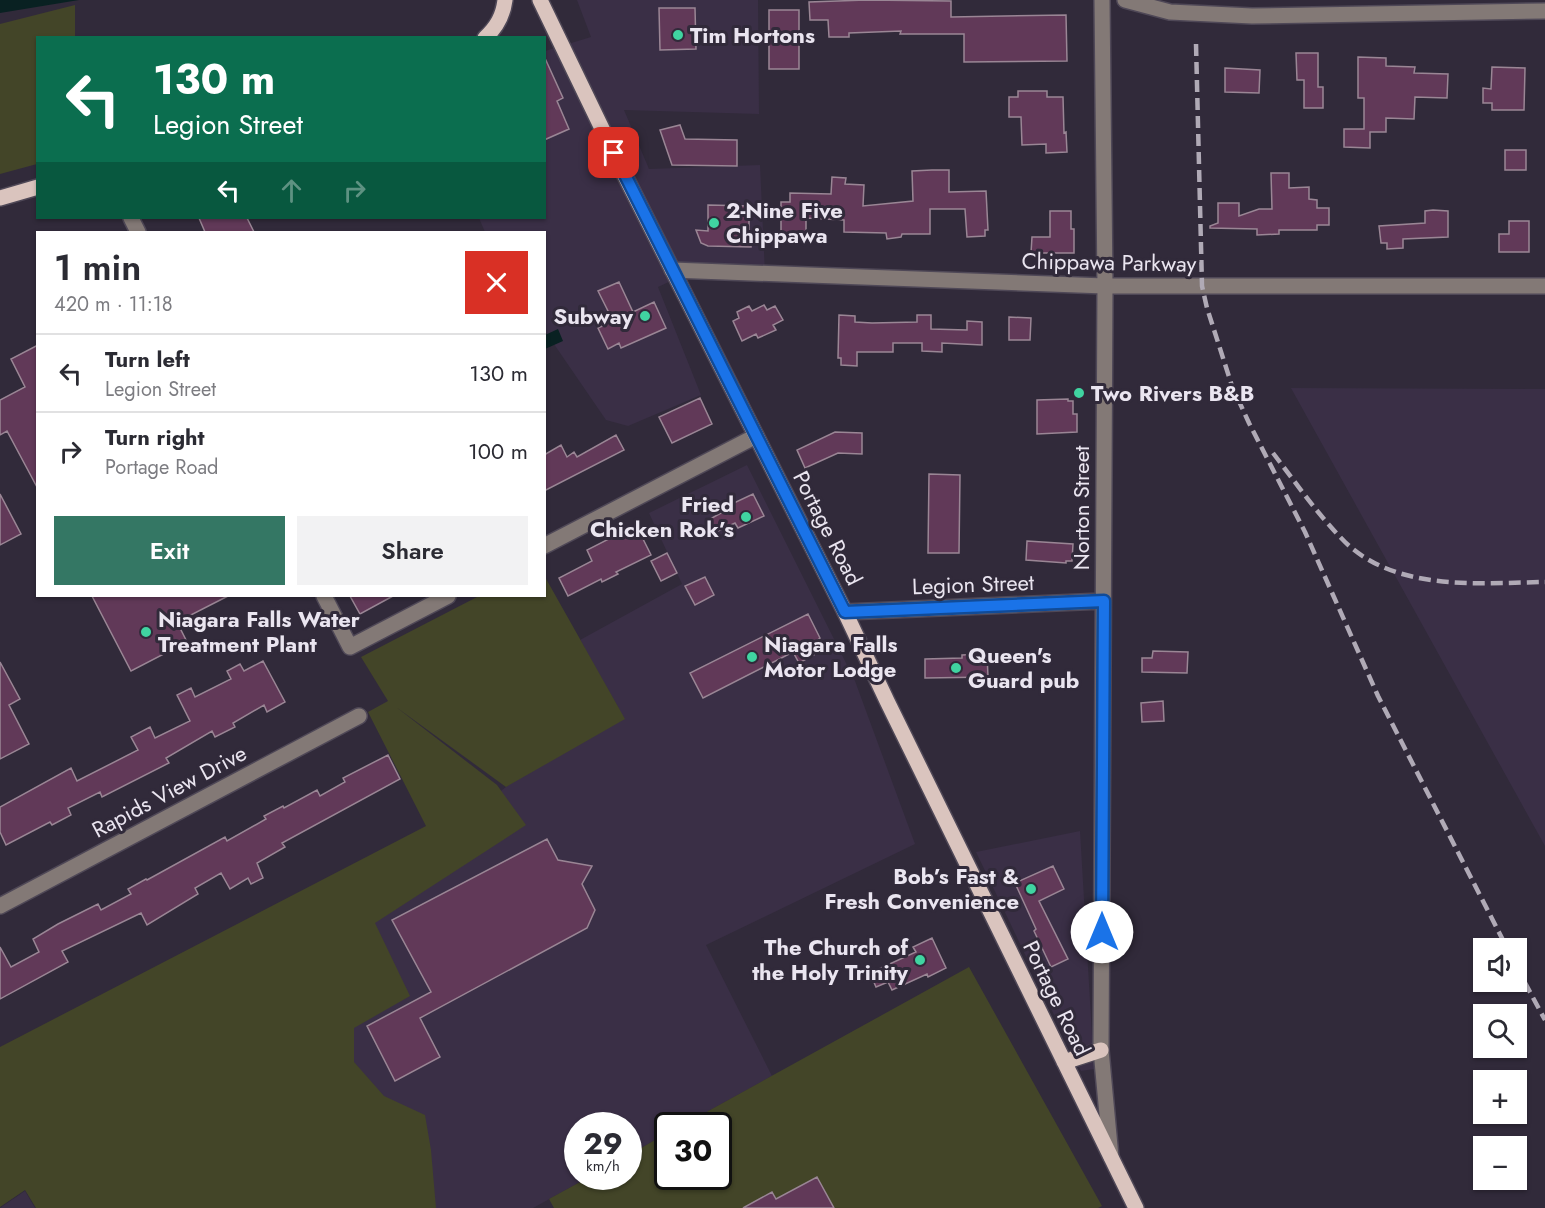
<!DOCTYPE html>
<meta charset="utf-8">
<style>
:root{--surface:#fff;--page:#f2f2f3;--text:#2b2b33;--muted:#7c7c81;--line:#e1e1e2;--accent:#347764}
body{margin:0;font-family:Jost,sans-serif;background:var(--page);color:var(--text);height:100vh;display:flex;flex-direction:column;font-size:22px;white-space:nowrap}
*{box-sizing:border-box;margin:0}
p{font-size:20px;color:var(--muted)}
.icon{flex:none;width:33px;height:33px;fill:none;stroke:currentColor;stroke-width:2;stroke-linecap:round;stroke-linejoin:round}
.map{position:relative;flex:1;overflow:hidden}
.side{position:absolute;left:36px;top:231px;width:510px;height:366px;display:flex;flex-direction:column;background:var(--surface);border-radius:0px;box-shadow:0 2px 4px #0004}
.side>*{flex:none}
.top-card{position:absolute;left:36px;top:36px;width:510px;height:183px;border-radius:0px;box-shadow:0 2px 4px #0004;background:#0b6e4f;color:#fff;overflow:hidden}
.controls{position:absolute;left:1473px;top:938px;display:grid;gap:12px}
.controls a{display:grid;place-items:center;width:54px;height:54px;border-radius:0px;background:var(--surface);box-shadow:0 2px 4px #0004;font-size:30px}
.speed{position:absolute;left:564px;top:1112px;display:flex;gap:12px;font-size:30px;font-weight:700;text-align:center}
.speed>*{display:grid;place-content:center;width:78px;height:78px;border-radius:50%;background:var(--surface);box-shadow:0 2px 4px #0004;line-height:1}
.speed small{font-size:15px;font-weight:400}
.speed .limit{border:3px solid #111;border-radius:9px;background:#fff;color:#111}
.pin{position:absolute;display:grid;place-items:center;width:51px;height:51px;color:#fff;margin:-26px;border-radius:12px;box-shadow:0 3px 9px #0006}
.me{position:absolute;width:66px;margin:-33px;rotate:0deg;stroke-linejoin:round;filter:drop-shadow(0 0 4px #0008)}
.turn{display:flex;align-items:center;gap:21px;height:126px;padding:0 18px;font-size:27px}
.turn .icon{width:78px;height:78px;stroke-width:2.5}
.turn b{display:block;font-size:42px;line-height:51px}
.lanes{display:flex;align-items:center;height:57px;padding:0 18px;background:#0003;justify-content:center;gap:30px;direction:ltr}
.lanes .off{opacity:.35}
.round{display:grid;place-items:center;flex:none;width:63px;height:63px;border-radius:0px;background:var(--page)}
.overview{display:flex;align-items:center;justify-content:space-between;height:102px;padding:0 18px}
h1{font-size:36px;font-weight:600;line-height:45px}
.button{display:flex;gap:12px;margin-top:auto;padding:12px 18px}
.button a{flex:1;height:69px;border-radius:0px;background:var(--accent);color:#fff;font-size:24px;font-weight:600;line-height:69px;text-align:center}
.button a+a{background:var(--page);color:var(--text)}
ul{padding:0;list-style:none}
li{display:flex;align-items:center;gap:18px;height:78px;padding:0 18px;border-top:2px solid var(--line)}
li div{flex:1}
li b{display:block;font-size:22px}
li em{font-style:normal}
.map>svg:first-child{display:block}
.built{fill:#3a2f46}
.green{fill:#434528}
.water{fill:#092122}
.building{fill:#613958;stroke:#9a8695;stroke-width:1.5}
.lines{fill:none;stroke-linecap:round;stroke-linejoin:round}
.minor-casing{stroke:#4f4857;stroke-width:18}
.major-casing{stroke:#4f4857;stroke-width:18}
.minor{stroke:#837976;stroke-width:15}
.major{stroke:#dac4be;stroke-width:15}
.rail{stroke:#b0aab6;stroke-width:4.5;stroke-dasharray:12 6;stroke-linecap:butt}
.route-casing{stroke:#114b97;stroke-width:15}
.route{stroke:#1a73e8;stroke-width:10}
.poi-dot{fill:#40d4a1;stroke:#312a3a;stroke-width:2}
.labels{text-anchor:middle;stroke-width:6;stroke-linejoin:round;paint-order:stroke}
.poi-label{font-size:22px;font-weight:bold;fill:#eae5f0;stroke:#312a3a;text-anchor:start}
.street-label{font-size:22px;fill:#eae5f0;stroke:#312a3a}
</style>
<div class="map">
<svg width="1545" height="1208" viewBox="0 0 1545 1208">
<rect width="100%" height="100%" fill="#312a3a"/>
<path class="built" d="M577,0h181l1,114 -135,-4 25,59 111,-4 5,109 -71,-4 -36,17 43,108 -73,31 -22,-6 -61,-89 -1,-99h-59l-6,-14h65l1,-167 46,-14z
M1291,388l254,1v457z
M747,465l108,216 60,163 -209,101 66,131 -89,49h-15l-1,8 -38,22 -1,-30h-50v51h13l-58,32h-177l-117,-275 217,-108 50,-38 113,-78 -39,-69 102,-56 -33,-71z
M1080,831l14,238 -13,2 -105,-219z
M25,1191l10,17h-35z"/>
<path class="green" d="M75,5v32l-37,1 -1,126 -37,10v-150z
M545,577l80,142 -119,68 -110,-80 101,78 29,40 -151,98 35,73 -56,32v34l30,34 41,19 6,35 5,58h-400l-11,-18 -25,17v-160l426,-221 -58,-114 20,-11 -27,-44 118,-61h65z
M969,967l133,239 -4,2h-544l-5,-9 42,-23h37l1,-21 38,-22 1,43h50v-51h-35z"/>
<path class="water" d="M0,0h79l-79,13z
M558,329l5,12 -18,8v-14z"/>
<path class="building" d="M866,0l85,1v16l115,-2 1,46 -103,1v-28h-64l1,-3 -52,2v4h-20l-1,-17h-18l-1,-18z
M659,8h36l1,41 -36,1z
M769,10h30v59h-30z
M1296,53h22v34h5v21h-19v-28h-7z
M544,56l19,42 -6,3 12,28 -25,11z
M1358,57l28,1v8l29,1 -1,6 34,1 -1,24 -32,-1 -1,22 -28,-1v14h-16v16l-26,-1v-18h20v-31h-6z
M1492,67l33,1 -1,42h-32v-7h-9v-15l8,1z
M1225,68l35,2 -1,23 -34,-1z
M1018,91h29v6h16l1,36 2,-1 1,20 -21,1v-9l-24,1 -1,-28h-12v-20h9z
M680,125l5,14 52,1v26l-65,-1 -12,-35z
M1505,150h21v20h-21z
M932,170h17v22l37,-1 2,39h-3v6l-18,1 -2,-28h-35v25h-28l-1,3 -14,2 -1,-6 -42,-1v-12l-38,-2v15h-25v-31h9v-9l41,1 1,-17 14,1 -1,6 19,1 -1,21 50,-5 -1,-30z
M1271,173h18v15l20,-1v12l8,1v8h12v17h-12v5h-38v4l-22,1v-6l-47,-1v-2l8,-3v-20h21v13l20,-7h13z
M708,205l41,1v26h2v15l-43,-1 -7,-3 -5,-13 12,1z
M1433,210l15,1v26l-45,2v9l-16,1v-6h-6l-2,-17 46,-3v-12z
M1050,211h21v18h3v24h-43l1,-16h18z
M199,218h48l7,14h-49z
M1509,221h20v31h-30v-18h10z
M619,282l14,30 21,-10 12,26 -45,20 -2,-5 -11,6 -10,-21 15,-7 -15,-30z
M764,305l3,5 8,-4 8,14 -10,5 3,5 -18,8 -2,-4 -14,7 -9,-20 6,-3 -2,-6 12,-6 3,5z
M839,315l16,1v6l17,1 45,-1v-7h14v14l36,1v-9l15,1v23l-40,-2v9l-20,-1v-8h-29v9h-36v14l-16,-1v-7h-3z
M1009,317l22,1 -1,22h-21z
M38,345v144l-31,-58 -7,4v-35l25,-13 -14,-28z
M700,398l12,26 -40,19 -13,-26z
M1068,399v2h5v13h4v18l-40,2v-34z
M835,432l27,1v21l-24,-1 -33,15 -8,-18z
M616,435l8,15 -80,41v-36l17,-10 6,12 7,-5 3,5z
M929,474l31,1 -1,78h-31z
M0,494l21,40 -21,11z
M753,494l11,22 -26,12 -3,-5 -19,9 -6,-13 13,-7 -2,-3z
M636,525l15,30 -35,17 2,2 -16,8 -1,-3 -33,17 -9,-18 33,-17 -5,-11z
M1027,541l46,3 -1,17h-6v2l-40,-3z
M667,553l10,20 -16,8 -10,-20z
M705,577l9,18 -19,10 -10,-19z
M92,596h136l-51,26 10,20 -56,29z
M350,596h43l-33,18z
M808,614l12,24 -2,2 5,10 -24,13 -6,-11 -90,46 -13,-25z
M1153,651l35,1 -1,21 -45,-1v-14h10z
M987,654l1,23 -63,1v-19l37,-1v-3z
M263,661l22,41 -18,10 -3,-7 -31,18 2,4 -20,10 -3,-6 -46,27 3,5 -67,34 -2,-5 -32,16 3,7 -19,10 -2,-3 -44,23 -6,-13v-25l71,-39 6,13 61,-31 -7,-13 19,-10 5,11 35,-17 -13,-26 14,-7 4,9 36,-18 -4,-8 13,-7 4,7z
M0,662l20,37 -11,6 20,39 -29,15z
M1163,701l1,20 -22,1 -1,-19z
M388,755l12,24 -118,64 3,4 -28,16 6,15 -12,6 -3,-6 -18,11 -9,-16 -26,15 3,6 -51,31 -6,-12 -79,38 6,11 -68,37v-52l11,20 28,-15 -6,-13 25,-15 40,-20 3,6 30,-16 -3,-5 18,-10 1,1 78,-43 2,4 39,-22 -2,-3 19,-10 1,2 33,-18 3,6 25,-14 -2,-4z
M547,839l11,21 34,6 -10,18 13,26 -8,18 -167,90 20,39 -45,24 -28,-55 64,-34 -39,-72z
M1053,866l11,23 -25,12 29,58 -17,8 -17,-36 2,-2 -21,-46z
M932,938l14,30 -18,9 -1,-3 -35,16 -4,-8 -12,5 -6,-14 46,-21 -3,-5z
M817,1177l17,31h-91l29,-16 4,7z"/>
<g class="lines">
<defs>
<path id="minor" d="M1102,0l3,286 -4,764 10,107
M1125,0l45,12 82,4 293,-5
M131,218l7,14
M672,270l433,16h440
M544,546l212,-110
M324,596l26,51 98,-51
M845,612l258,-11
M0,906l359,-190"/>
<path id="major" d="M540,0l82,170 223,442 42,89 249,507
M485,38c12,-11 18,-22 20,-38
M0,198l38,-11
M1064,1062l37,-12"/>
</defs>
<use href="#minor" class="minor-casing"/>
<use href="#major" class="major-casing"/>
<use href="#minor" class="minor"/>
<use href="#major" class="major"/>
<path class="rail" d="M1196,44l6,242 5,22 25,78 17,37 56,109 73,164 129,252
M1273,453c23,30 45,62 72,89 52,50 134,41 200,40
M1516,966l29,54"/>
</g>
<g class="lines">
<defs>
<path id="route" d="M614,153l231,459 259,-11 -2,331"/>
</defs>
<use href="#route" class="route-casing"/>
<use href="#route" class="route"/>
</g>
<g class="poi-dot">
<circle cx="678" cy="35" r="6"/>
<circle cx="714" cy="223" r="6"/>
<circle cx="645" cy="316" r="6"/>
<circle cx="1079" cy="393" r="6"/>
<circle cx="746" cy="517" r="6"/>
<circle cx="146" cy="632" r="6"/>
<circle cx="752" cy="657" r="6"/>
<circle cx="956" cy="668" r="6"/>
<circle cx="1031" cy="889" r="6"/>
<circle cx="920" cy="960" r="6"/>
</g>
<g class="labels">
<g class="poi-label">
<text x="690" y="43">Tim Hortons</text>
<text x="726" y="218">2-Nine Five<tspan x="726" dy="25">Chippawa</tspan></text>
<text x="633" y="324" text-anchor="end">Subway</text>
<text x="1091" y="401">Two Rivers B&amp;B</text>
<text x="734" y="512" text-anchor="end">Fried<tspan x="734" dy="25">Chicken Rok’s</tspan></text>
<text x="158" y="627">Niagara Falls Water<tspan x="158" dy="25">Treatment Plant</tspan></text>
<text x="764" y="652">Niagara Falls<tspan x="764" dy="25">Motor Lodge</tspan></text>
<text x="968" y="663">Queen's<tspan x="968" dy="25">Guard pub</tspan></text>
<text x="1019" y="884" text-anchor="end">Bob’s Fast &amp;<tspan x="1019" dy="25">Fresh Convenience</tspan></text>
<text x="908" y="955" text-anchor="end">The Church of<tspan x="908" dy="25">the Holy Trinity</tspan></text>
</g>
<g class="street-label">
<text transform="translate(1109 262) rotate(1)" y="8">Chippawa Parkway</text>
<text transform="translate(1081 508) rotate(-90)" y="8">Norton Street</text>
<text transform="translate(828 528) rotate(63)" y="8">Portage Road</text>
<text transform="translate(973 584) rotate(-2)" y="8">Legion Street</text>
<text transform="translate(169 791) rotate(-28)" y="8">Rapids View Drive</text>
<text transform="translate(1057 998) rotate(64)" y="8">Portage Road</text>
</g>
</g>
</svg>
<div class="controls">
<a><svg class="icon" aria-label="sound" viewBox="0 0 24 24"><path d="M4 9h4l5-4v14l-5-4H4zM17 9q2 3 0 6"/></svg></a>
<a><svg class="icon" aria-label="search" viewBox="0 0 24 24"><circle cx="10" cy="10" r="6"/><path d="M15 15l6 6"/></svg></a>
<a>+</a>
<a>−</a>
</div>
<div class="speed"><div>29<small>km/h</small></div><div class="limit">30</div></div>
<div class="pin" style="left:614px;top:153px;background:#d93025"><svg class="icon" aria-label="arrive" viewBox="0 0 24 24"><path d="M6 21V4h12l-3 4 3 4H6"/></svg></div>
<svg class="me" style="left:1102px;top:932px" viewBox="-20 -20 40 40"><circle r="19" fill="#fff"/><path d="M0-13L10 11 0 6-10 11z" fill="#1a73e8"/></svg>
<div class="top-card">
<div class="turn"><svg class="icon" aria-label="left" viewBox="0 0 24 24"><path d="M17 20v-9H6M10 6l-5 5 5 5"/></svg><div><b>130 m</b>Legion Street</div></div>
<div class="lanes"><svg class="icon" aria-label="left" viewBox="0 0 24 24"><path d="M17 20v-9H6M10 6l-5 5 5 5"/></svg><svg class="icon off" aria-label="ahead" viewBox="0 0 24 24"><path d="M12 20V5M6 11l6-6 6 6"/></svg><svg class="icon off" aria-label="right" viewBox="0 0 24 24"><path d="M7 20v-9h11M14 6l5 5-5 5"/></svg></div>
</div>
<section class="side">
<div class="overview"><div><h1>1 min</h1><p>420 m · 11:18</p></div><a class="round" style="background:#d93025;color:#fff"><svg class="icon" aria-label="close" viewBox="0 0 24 24"><path d="M6 6l12 12M18 6L6 18"/></svg></a></div>
<ul>
<li><svg class="icon" aria-label="left" viewBox="0 0 24 24"><path d="M17 20v-9H6M10 6l-5 5 5 5"/></svg><div><b>Turn left</b><p>Legion Street</p></div><em>130 m</em></li>
<li><svg class="icon" aria-label="right" viewBox="0 0 24 24"><path d="M7 20v-9h11M14 6l5 5-5 5"/></svg><div><b>Turn right</b><p>Portage Road</p></div><em>100 m</em></li>
</ul>
<div class="button"><a>Exit</a><a>Share</a></div>
</section>
</div>
